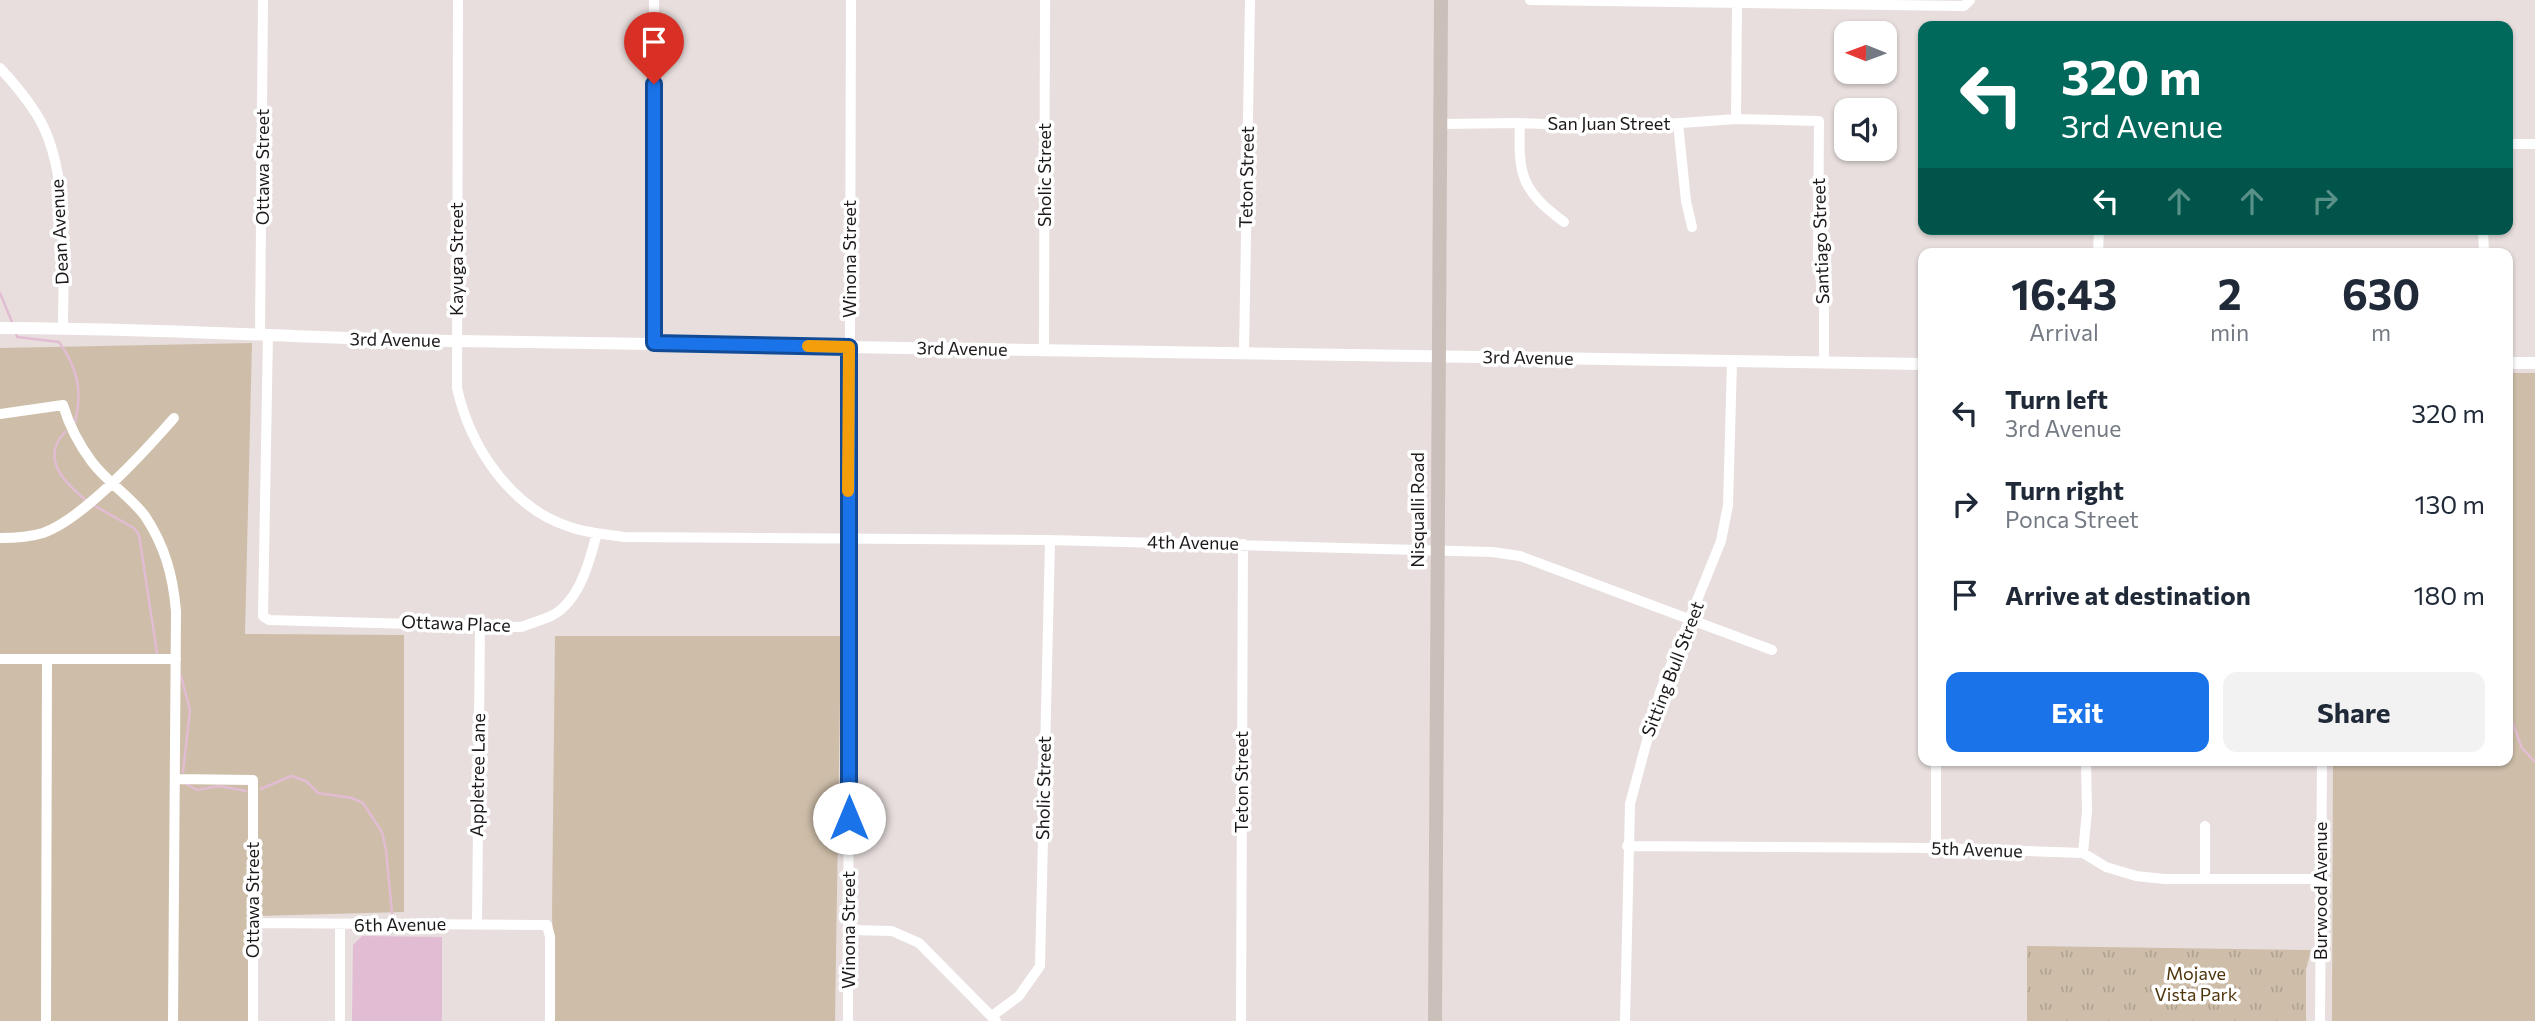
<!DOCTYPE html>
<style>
:root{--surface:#fff;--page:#f2f2f3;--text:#1f2937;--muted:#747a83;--accent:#1a73e8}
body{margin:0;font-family:Commissioner,sans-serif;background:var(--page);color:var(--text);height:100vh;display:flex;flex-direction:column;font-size:26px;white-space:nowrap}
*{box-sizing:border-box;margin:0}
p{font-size:23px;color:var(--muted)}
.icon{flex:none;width:38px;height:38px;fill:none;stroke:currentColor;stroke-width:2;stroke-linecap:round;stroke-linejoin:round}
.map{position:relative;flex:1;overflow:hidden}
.drawer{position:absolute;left:1918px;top:248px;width:595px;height:518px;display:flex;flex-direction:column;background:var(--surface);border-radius:14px;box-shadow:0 2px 5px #0004}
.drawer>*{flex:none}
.top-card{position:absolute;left:1918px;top:21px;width:595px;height:214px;border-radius:14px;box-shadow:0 2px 5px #0004;background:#00695c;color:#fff;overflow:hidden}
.needle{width:46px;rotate:271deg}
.tools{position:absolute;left:1834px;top:21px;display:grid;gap:14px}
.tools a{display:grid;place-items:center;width:63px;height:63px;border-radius:14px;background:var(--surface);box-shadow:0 2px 5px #0004;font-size:35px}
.pin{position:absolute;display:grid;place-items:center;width:60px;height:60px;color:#fff;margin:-72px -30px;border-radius:50% 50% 50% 0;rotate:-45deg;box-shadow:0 0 7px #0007}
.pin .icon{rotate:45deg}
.me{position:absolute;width:77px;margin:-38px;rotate:0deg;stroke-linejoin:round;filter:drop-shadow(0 0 5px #0008)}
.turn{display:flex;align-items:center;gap:24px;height:147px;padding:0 28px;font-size:32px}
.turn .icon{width:91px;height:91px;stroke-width:2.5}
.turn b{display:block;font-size:49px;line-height:60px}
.lanes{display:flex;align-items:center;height:66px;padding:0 28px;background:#0003;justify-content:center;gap:35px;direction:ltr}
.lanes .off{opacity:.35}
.eta{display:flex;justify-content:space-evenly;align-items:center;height:119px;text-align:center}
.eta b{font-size:42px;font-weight:700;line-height:49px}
.cta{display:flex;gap:14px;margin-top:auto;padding:14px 28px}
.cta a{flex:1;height:80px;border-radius:14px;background:var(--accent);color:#fff;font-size:28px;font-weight:700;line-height:80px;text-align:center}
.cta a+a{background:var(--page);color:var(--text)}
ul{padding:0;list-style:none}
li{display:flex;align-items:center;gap:21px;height:91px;padding:0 28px}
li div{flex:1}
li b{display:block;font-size:26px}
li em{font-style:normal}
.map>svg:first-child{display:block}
.grass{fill:#cebea9}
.park{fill:url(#park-tufts)}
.water{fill:#e2bcd3}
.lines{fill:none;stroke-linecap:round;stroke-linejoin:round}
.stream{stroke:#e2bcd3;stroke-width:2.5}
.minor{stroke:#fff;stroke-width:10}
.tertiary{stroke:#fff;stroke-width:12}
.secondary{stroke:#cbbfb9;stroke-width:14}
.route-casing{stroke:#114b97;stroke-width:18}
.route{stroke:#1a73e8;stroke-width:12}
.slow{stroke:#f59e0b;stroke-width:12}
.labels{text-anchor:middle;stroke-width:7;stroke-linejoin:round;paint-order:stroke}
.street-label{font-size:18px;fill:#1c1918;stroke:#fff}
.park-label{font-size:18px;fill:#4f350b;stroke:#fff}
</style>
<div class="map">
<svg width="2535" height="1021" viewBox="0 0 2535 1021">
<defs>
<pattern id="park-tufts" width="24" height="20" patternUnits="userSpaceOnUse" patternTransform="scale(1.75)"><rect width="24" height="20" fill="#cebea9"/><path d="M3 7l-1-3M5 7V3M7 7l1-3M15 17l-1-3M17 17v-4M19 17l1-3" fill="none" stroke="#b0a391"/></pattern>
</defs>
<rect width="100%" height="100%" fill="#e7dedd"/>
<path class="grass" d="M252,343l-7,291 159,1v277l-147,4 -1,105h-256v-673z
M2508,373h27v648h-203l1,-260h175z
M555,636h286l-6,385h-280l-3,-107z"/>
<path class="park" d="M2027,946l284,4 -5,20v51h-279z"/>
<path class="water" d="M362,936l80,1v84h-90l1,-76z"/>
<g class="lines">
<path class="stream" d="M0,293l12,29
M16,332l1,5 42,5c18,25 24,49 16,80
M65,432c-26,27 1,52 23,70
M95,506l39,22 5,7 18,118
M181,676l9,34 -7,62
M2508,711l14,37 13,14
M186,784l11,6 22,-4 27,5
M261,789l30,-13 15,5 12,12 34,5 11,5 19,29 4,18 6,63"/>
<path class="minor" d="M458,0l-1,388c13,58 53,120 113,139 16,6 36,7 54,10l426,3 442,12 28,4 252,94
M1530,0l434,6 6,-6
M0,68c13,14 27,31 37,47 34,54 26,151 26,213
M1736,119l1,-115
M1520,123c-2,52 1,67 44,99
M1678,123l8,78 6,26
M1440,124l80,-1 106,4 110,-8 83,2 -1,136 6,51v54
M2508,144h27
M2483,229l1,25
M2098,254l1,-25
M260,333l3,-333
M268,334l-5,282 6,4 252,7c10,-4 22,-7 32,-12 27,-15 37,-55 44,-82
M654,343v-343
M1044,350l1,-350
M1244,353l6,-353
M0,414l63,-9c6,20 17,41 29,57 15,20 38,34 53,54 20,30 28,60 31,95l-3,410
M0,538c14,0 30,-1 43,-5 40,-14 103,-83 131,-115
M0,659h176
M175,779l78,1v241
M1627,846l309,2 147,5 23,14 30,9 29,3h157
M1936,848v-87
M2083,853l4,-42 -1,-50
M2205,879v-53
M252,923l295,2 3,12v84
M477,923l3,-296
M340,926v95
M850,930l42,1 27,12 77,78
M992,1016l27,-20 21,-30 10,-426
M46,1021l1,-362
M848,1021l3,-1021
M1241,1021l2,-477
M1625,1021l5,-217 30,-112 61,-151 7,-36 4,-143
M2320,1021l2,-260"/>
<path class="tertiary" d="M0,328c153,0 304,10 457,13l1466,23
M2508,363h27"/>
<path class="secondary" d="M1435,1021l6,-1021"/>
</g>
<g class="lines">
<defs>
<path id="route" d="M654,84v259l195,4v471"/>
</defs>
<use href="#route" class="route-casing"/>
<use href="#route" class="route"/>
<path class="slow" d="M808,346l41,1 -1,144"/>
</g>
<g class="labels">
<g class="street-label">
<text x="1609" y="130">San Juan Street</text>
<text transform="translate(263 167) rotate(-90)" y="6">Ottawa Street</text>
<text transform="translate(1045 175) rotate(-90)" y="6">Sholic Street</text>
<text transform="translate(1247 177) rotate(-89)" y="6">Teton Street</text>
<text transform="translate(60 232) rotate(-93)" y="6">Dean Avenue</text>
<text transform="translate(1821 241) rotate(-92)" y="6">Santiago Street</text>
<text transform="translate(457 259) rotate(-90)" y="6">Kayuga Street</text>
<text transform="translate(850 259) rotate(-90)" y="6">Winona Street</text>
<text transform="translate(395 340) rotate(1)" y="6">3rd Avenue</text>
<text transform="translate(962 349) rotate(1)" y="6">3rd Avenue</text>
<text transform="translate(1528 358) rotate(1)" y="6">3rd Avenue</text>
<text transform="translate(1418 510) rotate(-90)" y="6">Nisqualli Road</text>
<text transform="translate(1193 543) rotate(1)" y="6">4th Avenue</text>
<text transform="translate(456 624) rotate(2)" y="6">Ottawa Place</text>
<text transform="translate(1673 669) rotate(-69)" y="6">Sitting Bull Street</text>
<text transform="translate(478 775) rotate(-89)" y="6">Appletree Lane</text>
<text transform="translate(1242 782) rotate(-90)" y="6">Teton Street</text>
<text transform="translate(1044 788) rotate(-89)" y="6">Sholic Street</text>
<text transform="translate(1977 850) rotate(2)" y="6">5th Avenue</text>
<text transform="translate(2321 891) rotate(-90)" y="6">Burwood Avenue</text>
<text transform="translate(253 900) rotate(-90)" y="6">Ottawa Street</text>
<text transform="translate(400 925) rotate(-1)" y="6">6th Avenue</text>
<text transform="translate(849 930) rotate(-90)" y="6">Winona Street</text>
</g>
<g class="park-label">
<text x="2196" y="980">Mojave<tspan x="2196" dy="21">Vista Park</tspan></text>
</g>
</g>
</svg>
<div class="tools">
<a><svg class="needle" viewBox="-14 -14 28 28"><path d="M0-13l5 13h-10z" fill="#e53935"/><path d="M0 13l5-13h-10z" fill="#747a83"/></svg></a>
<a><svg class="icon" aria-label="sound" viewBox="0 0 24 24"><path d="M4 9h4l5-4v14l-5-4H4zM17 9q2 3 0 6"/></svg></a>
</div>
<div class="pin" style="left:654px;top:84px;background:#d93025"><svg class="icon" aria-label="arrive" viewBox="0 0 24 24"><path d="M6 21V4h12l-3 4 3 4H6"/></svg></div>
<svg class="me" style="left:849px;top:818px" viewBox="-20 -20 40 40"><circle r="19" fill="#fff"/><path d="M0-13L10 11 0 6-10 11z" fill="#1a73e8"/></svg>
<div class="top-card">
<div class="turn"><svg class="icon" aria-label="left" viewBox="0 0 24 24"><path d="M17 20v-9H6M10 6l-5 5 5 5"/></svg><div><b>320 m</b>3rd Avenue</div></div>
<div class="lanes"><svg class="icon" aria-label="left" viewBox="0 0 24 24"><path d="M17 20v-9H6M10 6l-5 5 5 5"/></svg><svg class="icon off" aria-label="ahead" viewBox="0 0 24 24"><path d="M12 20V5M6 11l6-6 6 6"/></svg><svg class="icon off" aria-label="ahead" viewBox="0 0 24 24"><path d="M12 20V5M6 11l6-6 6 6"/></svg><svg class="icon off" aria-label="right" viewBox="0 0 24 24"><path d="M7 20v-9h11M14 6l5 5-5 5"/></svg></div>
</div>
<section class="drawer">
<div class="eta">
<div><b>16:43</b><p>Arrival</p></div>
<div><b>2</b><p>min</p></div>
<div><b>630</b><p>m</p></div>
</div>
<ul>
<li><svg class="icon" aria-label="left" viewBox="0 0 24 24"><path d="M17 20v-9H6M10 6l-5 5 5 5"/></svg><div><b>Turn left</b><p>3rd Avenue</p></div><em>320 m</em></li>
<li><svg class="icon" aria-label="right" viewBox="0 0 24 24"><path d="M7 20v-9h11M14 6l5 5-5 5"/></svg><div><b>Turn right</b><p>Ponca Street</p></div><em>130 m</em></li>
<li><svg class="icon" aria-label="arrive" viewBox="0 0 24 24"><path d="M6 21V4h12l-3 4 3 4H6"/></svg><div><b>Arrive at destination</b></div><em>180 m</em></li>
</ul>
<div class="cta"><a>Exit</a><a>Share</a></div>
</section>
</div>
